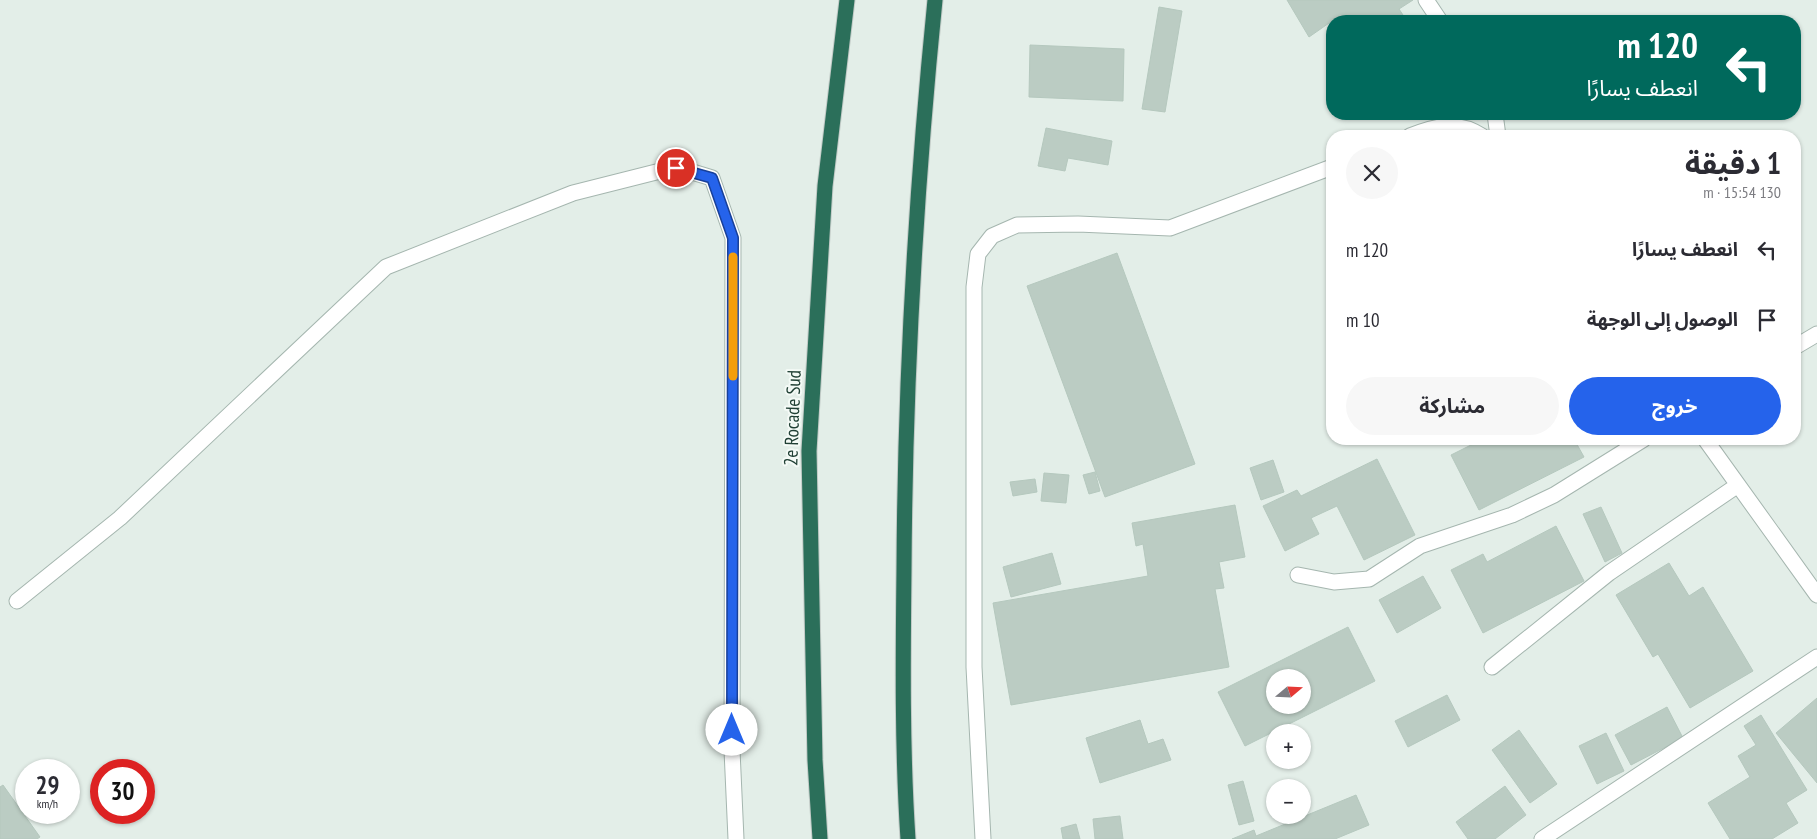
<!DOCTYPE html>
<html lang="ar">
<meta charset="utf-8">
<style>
:root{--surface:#fff;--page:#f7f7f7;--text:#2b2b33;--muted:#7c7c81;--accent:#2563eb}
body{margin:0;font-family:"PT Sans Narrow","Noto Sans Arabic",sans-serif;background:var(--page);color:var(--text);direction:rtl;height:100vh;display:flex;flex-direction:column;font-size:19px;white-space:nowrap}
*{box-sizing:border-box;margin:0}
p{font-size:16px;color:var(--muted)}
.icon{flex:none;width:28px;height:28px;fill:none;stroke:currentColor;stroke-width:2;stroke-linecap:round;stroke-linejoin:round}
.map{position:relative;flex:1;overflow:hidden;direction:ltr}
.drawer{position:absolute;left:1326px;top:130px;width:475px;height:315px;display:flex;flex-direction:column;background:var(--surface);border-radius:20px;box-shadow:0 1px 4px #0004;direction:rtl}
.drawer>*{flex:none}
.banner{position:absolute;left:1326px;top:15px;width:475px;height:105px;border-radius:20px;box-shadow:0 1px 4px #0004;direction:rtl;background:#00695c;color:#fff;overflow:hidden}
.needle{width:32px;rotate:71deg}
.tools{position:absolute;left:1266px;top:669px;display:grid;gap:10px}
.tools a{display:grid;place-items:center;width:45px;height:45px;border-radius:50%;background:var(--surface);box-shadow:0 1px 4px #0004;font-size:25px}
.speed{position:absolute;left:15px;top:759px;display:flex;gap:10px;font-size:25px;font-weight:700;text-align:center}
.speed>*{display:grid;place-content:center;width:65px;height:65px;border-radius:50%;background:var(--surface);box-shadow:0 1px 4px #0004;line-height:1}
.speed small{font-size:12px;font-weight:400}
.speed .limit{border:8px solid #d22;background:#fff;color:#111}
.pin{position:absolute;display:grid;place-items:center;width:42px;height:42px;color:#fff;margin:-21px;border:2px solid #fff;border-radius:50%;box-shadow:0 1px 5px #0007}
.me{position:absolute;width:55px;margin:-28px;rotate:0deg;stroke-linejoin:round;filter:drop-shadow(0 0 4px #0008)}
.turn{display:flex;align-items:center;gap:18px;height:105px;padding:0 20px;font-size:22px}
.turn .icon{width:65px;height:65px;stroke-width:2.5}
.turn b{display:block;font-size:35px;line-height:42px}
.round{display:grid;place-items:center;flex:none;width:52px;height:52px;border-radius:26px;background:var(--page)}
.head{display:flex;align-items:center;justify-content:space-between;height:85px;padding:0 20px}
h1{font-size:30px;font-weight:700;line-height:38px}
.primary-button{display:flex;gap:10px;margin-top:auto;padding:10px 20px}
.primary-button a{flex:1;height:58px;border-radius:30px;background:var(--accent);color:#fff;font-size:20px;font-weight:700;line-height:58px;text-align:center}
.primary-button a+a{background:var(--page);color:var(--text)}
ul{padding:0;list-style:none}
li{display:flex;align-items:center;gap:15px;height:70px;padding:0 20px}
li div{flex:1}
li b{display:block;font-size:19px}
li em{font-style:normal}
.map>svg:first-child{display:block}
.building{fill:#bbccc3;stroke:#b5c8be;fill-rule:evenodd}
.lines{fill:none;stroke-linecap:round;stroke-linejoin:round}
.minor-casing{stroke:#a5b6af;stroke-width:17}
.motorway-casing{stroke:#c1cac6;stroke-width:17}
.minor{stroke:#fff;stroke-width:15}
.motorway{stroke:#2b6f5a;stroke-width:15}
.route-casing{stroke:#184099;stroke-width:12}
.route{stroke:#2563eb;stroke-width:9}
.slow{stroke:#f59e0b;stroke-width:9}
.labels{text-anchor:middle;stroke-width:4;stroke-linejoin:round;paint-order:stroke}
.street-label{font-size:19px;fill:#214035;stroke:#f4faf6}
</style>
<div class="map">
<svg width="1817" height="839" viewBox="0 0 1817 839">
<rect width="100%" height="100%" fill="#e3eee8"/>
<path class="building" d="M1287,0h126l-14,9 8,12h-75l-23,16z
M1159,7l23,4 -17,101 -23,-3z
M1030,45l94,4 -1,52 -94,-4z
M1046,128l66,13 -4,24 -40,-7 -3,13 -27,-5z
M1117,253l78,211 -90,33 -78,-211z
M1483,439h91l10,18 -105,53 -28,-55z
M1377,459l38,76 -51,25 -27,-54 -26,12 8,16 -34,17 -22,-45 34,-16 4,6z
M1273,460l11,32 -23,8 -11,-32z
M1095,472l5,19 -11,3 -6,-19z
M1044,473l25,2 -3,28 -25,-2z
M1035,479l2,13 -24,4 -3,-14z
M1235,505l10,52 -26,5 5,26 -9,1 14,78 -218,38 -18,-102 155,-27 -5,-32 -7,2 -4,-23z
M1601,507l21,46 -17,9 -22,-48z
M1556,526l28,55 -101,52 -32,-63 32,-16 4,8z
M1052,553l9,31 -50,13 -8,-30z
M1669,563l20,33 14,-9 50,84 -63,37 -32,-54 -5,3 -37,-62z
M1423,576l18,32 -44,25 -18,-33z
M1348,627l27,54 -130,65 -27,-54zM1275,678h27v27h-27z
M1447,695l13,25 -52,27 -13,-26z
M1817,698v85l-41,-50z
M1667,707l16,31 -52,27 -16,-30z
M1761,715l46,75 -21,13 12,20 -26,16h-42l-22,-36 42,-26 -12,-21 18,-11 -12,-19z
M1140,720l8,24 15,-5 8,21 -71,23 -14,-45z
M1519,730l38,54 -27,19 -38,-53z
M1606,733l18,38 -27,13 -18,-38z
M1243,781l11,40 -15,4 -11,-40z
M3,785l37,52 -3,2h-37v-52z
M1505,786l21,29 -31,24h-27l-12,-17z
M1356,795l13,30 -34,14h-103l22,-9 2,6z
M1120,816l3,23h-28l-2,-20z
M1076,824l4,15h-17l-2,-11z"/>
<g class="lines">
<defs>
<path id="minor" d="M1426,0l14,21
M1495,114l3,22
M1410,136c25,-10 48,-16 72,0
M1795,347l22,-13
M1705,439l112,156
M1298,575l36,7 35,-3 51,-33 92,-31 42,-20 90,-56
M17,601l103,-83 266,-251 187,-74 103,-26 36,11 21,60 -1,512 4,89
M1492,667l117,-94 129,-88
M983,839l-9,-172v-380l4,-33 14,-18 25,-11 61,-1 92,4 162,-61
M1542,839l275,-182"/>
<path id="motorway" d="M820,839l-5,-79 -6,-309 16,-265 22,-186
M908,839c-6,-90 -5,-180 -4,-270 1,-190 12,-380 31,-569"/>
</defs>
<use href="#minor" class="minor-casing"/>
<use href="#motorway" class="motorway-casing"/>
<use href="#minor" class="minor"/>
<use href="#motorway" class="motorway"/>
</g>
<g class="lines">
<defs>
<path id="route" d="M676,168l36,10 21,60 -1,492"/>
</defs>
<use href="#route" class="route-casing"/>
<use href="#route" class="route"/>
<path class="slow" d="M733,376v-119"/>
</g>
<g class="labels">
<g class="street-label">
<text transform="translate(792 418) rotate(-88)" y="7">2e Rocade Sud</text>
</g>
</g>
</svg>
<div class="tools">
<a><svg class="needle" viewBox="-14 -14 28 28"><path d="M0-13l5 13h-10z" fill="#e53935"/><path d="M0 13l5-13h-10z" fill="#7c7c81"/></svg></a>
<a>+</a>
<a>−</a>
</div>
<div class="speed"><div>29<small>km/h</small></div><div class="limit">30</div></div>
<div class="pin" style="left:676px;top:168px;background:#d93025"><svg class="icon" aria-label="arrive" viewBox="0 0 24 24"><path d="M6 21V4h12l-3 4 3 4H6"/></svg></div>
<svg class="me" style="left:732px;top:730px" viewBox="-20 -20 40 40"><circle r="19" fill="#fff"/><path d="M0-13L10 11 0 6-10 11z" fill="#2563eb"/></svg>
<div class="banner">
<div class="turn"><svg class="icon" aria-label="left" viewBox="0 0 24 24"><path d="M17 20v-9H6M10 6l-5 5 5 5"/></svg><div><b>120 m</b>انعطف يسارًا</div></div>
</div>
<section class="drawer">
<div class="head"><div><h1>1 دقيقة</h1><p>130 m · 15:54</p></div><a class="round"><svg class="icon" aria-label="close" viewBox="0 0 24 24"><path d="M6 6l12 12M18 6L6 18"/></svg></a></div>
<ul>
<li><svg class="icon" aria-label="left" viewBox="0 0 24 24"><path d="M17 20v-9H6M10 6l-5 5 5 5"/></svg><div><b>انعطف يسارًا</b></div><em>120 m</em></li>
<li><svg class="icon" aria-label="arrive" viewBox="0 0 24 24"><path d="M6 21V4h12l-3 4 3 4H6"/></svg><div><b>الوصول إلى الوجهة</b></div><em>10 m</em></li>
</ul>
<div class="primary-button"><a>خروج</a><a>مشاركة</a></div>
</section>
</div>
